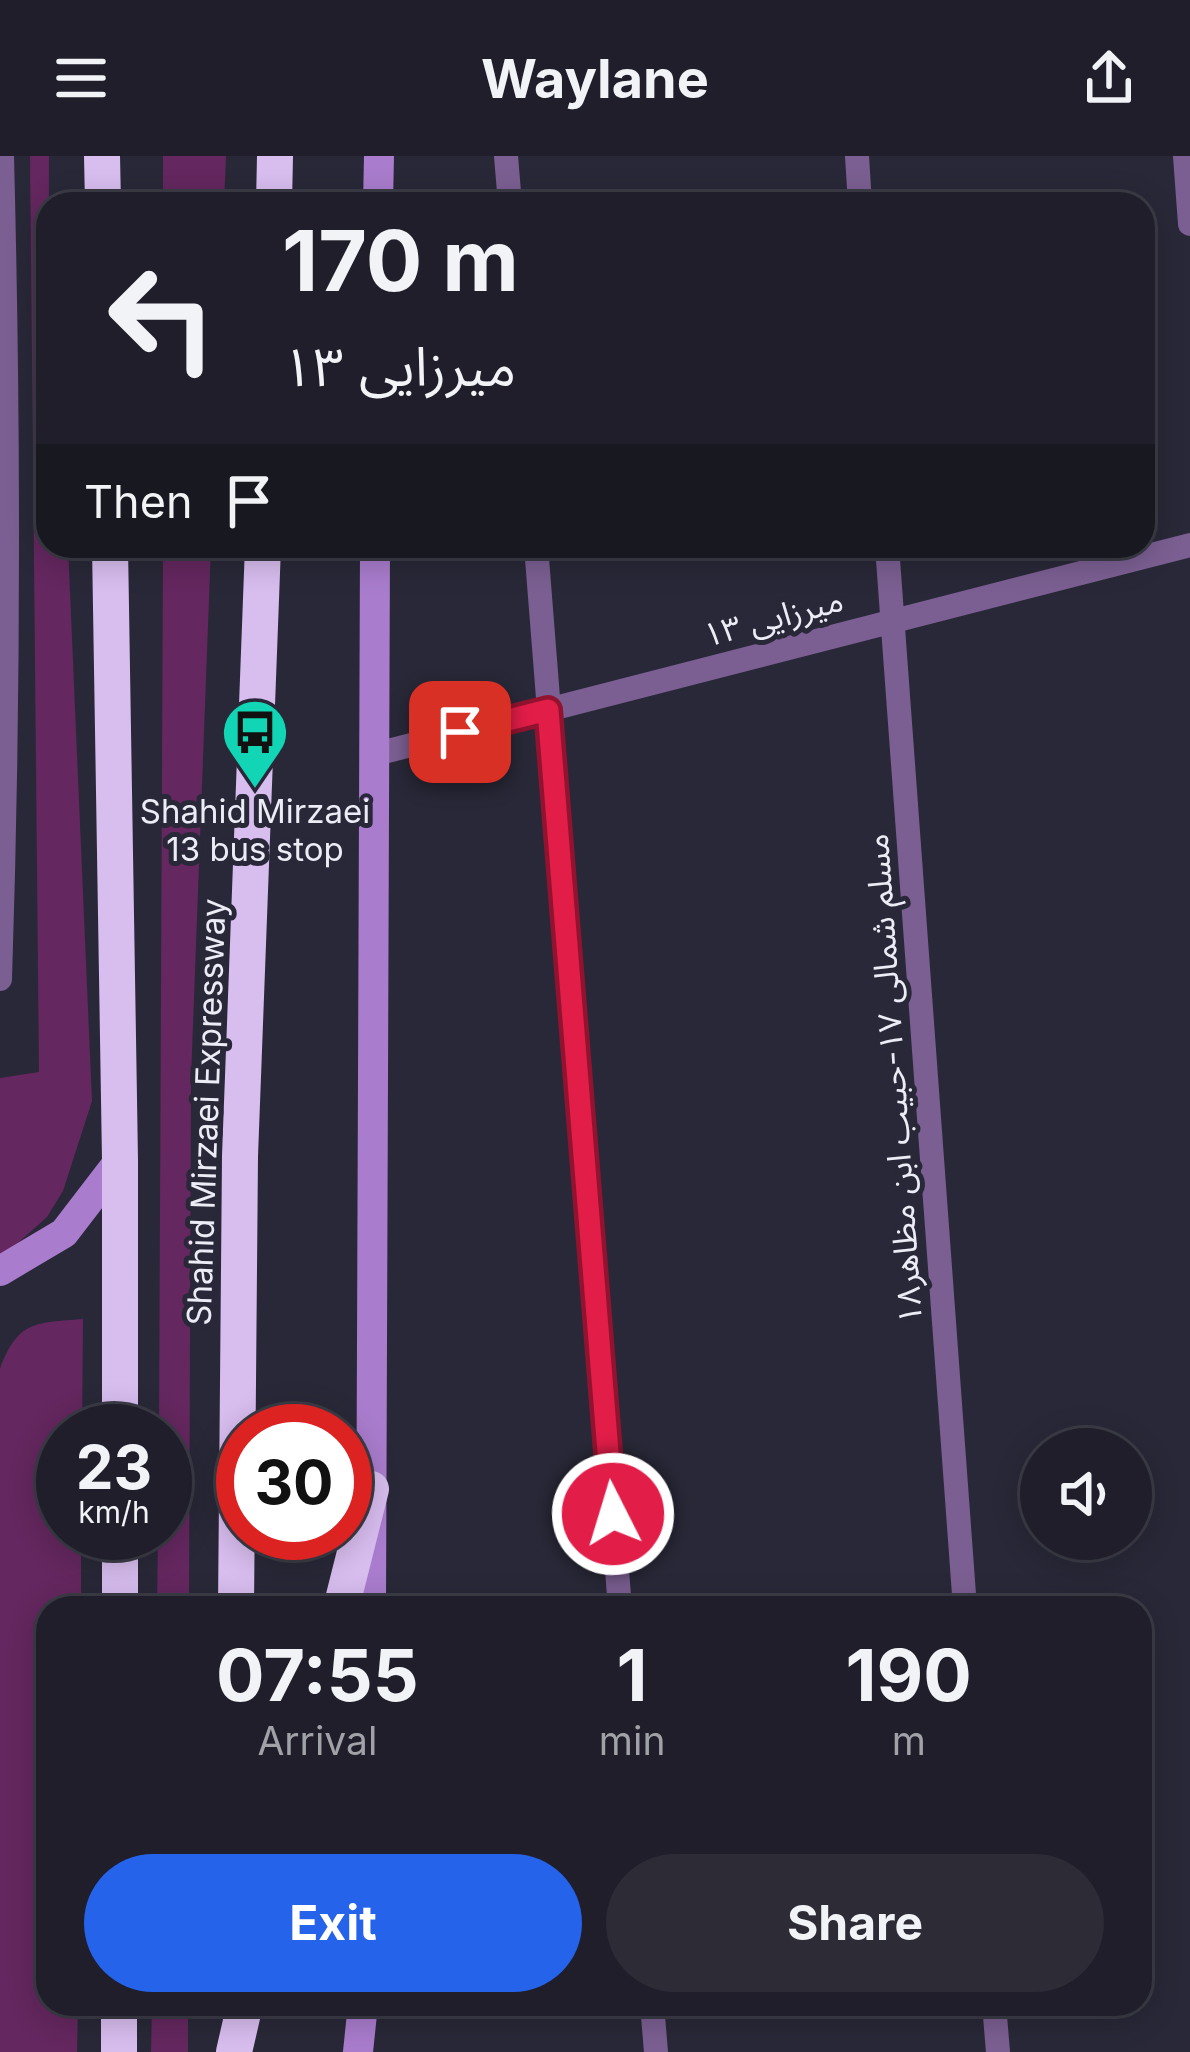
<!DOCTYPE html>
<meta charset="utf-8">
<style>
:root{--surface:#1f1e2a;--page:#2c2b36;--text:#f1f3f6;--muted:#a1a2a8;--line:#3c3c47;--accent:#2563eb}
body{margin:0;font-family:Inter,"Noto Sans Arabic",sans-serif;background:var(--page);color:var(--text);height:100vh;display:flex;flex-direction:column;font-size:45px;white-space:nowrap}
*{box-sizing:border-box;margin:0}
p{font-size:39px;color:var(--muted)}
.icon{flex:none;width:66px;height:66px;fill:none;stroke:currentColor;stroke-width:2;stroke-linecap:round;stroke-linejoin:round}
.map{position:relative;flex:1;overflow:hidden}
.side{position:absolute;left:36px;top:1440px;width:1116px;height:420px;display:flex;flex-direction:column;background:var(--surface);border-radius:36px;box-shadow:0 6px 30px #0003,0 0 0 3px var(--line)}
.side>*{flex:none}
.banner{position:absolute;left:36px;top:36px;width:1119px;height:366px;border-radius:36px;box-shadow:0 6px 30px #0003,0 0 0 3px var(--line);background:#1f1e2a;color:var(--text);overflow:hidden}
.fabs{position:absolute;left:1020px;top:1272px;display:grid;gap:24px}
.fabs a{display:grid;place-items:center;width:132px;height:132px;border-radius:50%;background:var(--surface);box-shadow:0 6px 30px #0003,0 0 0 3px var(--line);font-size:60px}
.speed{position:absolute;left:36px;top:1248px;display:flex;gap:24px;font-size:60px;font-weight:700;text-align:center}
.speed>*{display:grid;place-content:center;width:156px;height:156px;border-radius:50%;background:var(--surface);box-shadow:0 6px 30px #0003,0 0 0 3px var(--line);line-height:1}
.speed small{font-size:30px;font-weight:400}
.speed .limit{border:18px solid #d22;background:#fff;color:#111}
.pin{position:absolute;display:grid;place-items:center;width:102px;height:102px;color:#fff;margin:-51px;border-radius:24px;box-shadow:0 6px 18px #0006}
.me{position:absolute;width:132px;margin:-66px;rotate:355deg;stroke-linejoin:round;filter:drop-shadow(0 0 9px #0008)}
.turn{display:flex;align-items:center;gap:42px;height:252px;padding:0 48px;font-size:54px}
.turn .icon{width:156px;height:156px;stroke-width:2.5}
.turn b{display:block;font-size:84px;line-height:102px}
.then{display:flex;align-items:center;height:114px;padding:0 48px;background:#0003;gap:24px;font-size:45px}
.eta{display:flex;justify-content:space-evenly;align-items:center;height:204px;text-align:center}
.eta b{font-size:72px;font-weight:700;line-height:84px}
.button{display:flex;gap:24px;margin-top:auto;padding:24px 48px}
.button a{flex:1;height:138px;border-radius:72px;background:var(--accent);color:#fff;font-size:48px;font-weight:700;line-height:138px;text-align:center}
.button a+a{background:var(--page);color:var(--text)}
header{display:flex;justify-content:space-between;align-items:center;height:156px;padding:0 48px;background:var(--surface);font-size:54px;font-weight:700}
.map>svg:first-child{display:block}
.green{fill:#64275f}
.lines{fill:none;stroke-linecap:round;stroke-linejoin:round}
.street{stroke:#7b5f92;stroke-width:24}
.secondary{stroke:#a97ccd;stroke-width:30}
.highway{stroke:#d8bdef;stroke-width:36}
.route-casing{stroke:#92132f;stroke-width:30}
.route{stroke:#e11d48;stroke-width:21}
.labels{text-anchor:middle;stroke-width:10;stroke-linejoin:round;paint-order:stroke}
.street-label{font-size:33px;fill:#ececf7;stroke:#292838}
.poi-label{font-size:33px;fill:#ececf7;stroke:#292838}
</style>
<header><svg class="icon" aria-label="menu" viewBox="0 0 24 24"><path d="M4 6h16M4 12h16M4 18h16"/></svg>Waylane<svg class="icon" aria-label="share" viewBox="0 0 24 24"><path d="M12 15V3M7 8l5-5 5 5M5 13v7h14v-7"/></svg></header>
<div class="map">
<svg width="1190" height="1896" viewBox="0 0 1190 1896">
<rect width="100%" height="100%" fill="#292838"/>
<path class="green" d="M30,0h19l-1,390h20l24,555 -29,90 -16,26 -47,42v-181l39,-6z
M163,0h63l-2,48h-61z
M163,390h48l-20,532 -2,530h-32l1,-75h7v-102h-6z
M83,1163l-1,112h-19v102h18v75h-33v396h30l-1,48h-77v-683c18,-49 36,-46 83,-50z
M152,1848h36v48h-37z"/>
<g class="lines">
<path class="street" d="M506,0l4,48
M857,0l3,48
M1185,0l5,68
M536,390l84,1062
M887,390l78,1062
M372,599l818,-210
M0,823c9,-274 9,-549 2,-823
M652,1848l4,48
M994,1848l4,48"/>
<path class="secondary" d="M378,48l1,-48
M0,1115l64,-38 56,-73
M371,1452l4,-1062
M358,1896l5,-48"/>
<path class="highway" d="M102,0l1,48
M274,48l1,-48
M110,390l10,614v271
M120,1452v-75
M236,1452l4,-452 23,-610
M341,1452l30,-119
M119,1896v-48
M234,1896l11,-48"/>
</g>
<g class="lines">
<defs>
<path id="route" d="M460,576l88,-22 65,804"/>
</defs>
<use href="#route" class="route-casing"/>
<use href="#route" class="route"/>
</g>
<defs>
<symbol id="bus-pin" viewBox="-11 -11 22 30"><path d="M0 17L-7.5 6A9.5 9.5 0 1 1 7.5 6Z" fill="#11d5b4" stroke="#292838"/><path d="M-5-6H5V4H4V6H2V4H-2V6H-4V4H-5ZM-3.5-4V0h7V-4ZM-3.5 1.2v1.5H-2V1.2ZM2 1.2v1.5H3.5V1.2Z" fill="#111"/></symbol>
</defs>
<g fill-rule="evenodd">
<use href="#bus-pin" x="217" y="538" width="76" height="104"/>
</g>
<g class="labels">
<g class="street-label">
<text transform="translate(773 461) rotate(-15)" y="12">میرزایی ۱۳</text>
<text transform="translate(893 923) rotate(-94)" y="12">مسلم شمالی ۱۷-حبیب ابن مظاهر۱۸</text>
<text transform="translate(206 956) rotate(-88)" y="12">Shahid Mirzaei Expressway</text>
</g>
<g class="poi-label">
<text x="255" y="667">Shahid Mirzaei<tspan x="255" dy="38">13 bus stop</tspan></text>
</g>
</g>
</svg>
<div class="fabs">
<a><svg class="icon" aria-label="sound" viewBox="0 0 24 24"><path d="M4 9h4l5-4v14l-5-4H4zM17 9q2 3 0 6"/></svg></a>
</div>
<div class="speed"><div>23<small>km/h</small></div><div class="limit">30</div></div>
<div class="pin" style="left:460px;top:576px;background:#d93025"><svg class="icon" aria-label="arrive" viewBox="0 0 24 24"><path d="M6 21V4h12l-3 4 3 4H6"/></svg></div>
<svg class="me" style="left:613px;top:1358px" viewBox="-20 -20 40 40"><circle r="17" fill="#e11d48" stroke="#fff" stroke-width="3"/><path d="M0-11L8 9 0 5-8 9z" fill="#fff"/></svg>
<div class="banner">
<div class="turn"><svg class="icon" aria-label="left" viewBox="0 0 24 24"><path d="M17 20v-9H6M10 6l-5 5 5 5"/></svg><div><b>170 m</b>میرزایی ۱۳</div></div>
<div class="then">Then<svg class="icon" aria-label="arrive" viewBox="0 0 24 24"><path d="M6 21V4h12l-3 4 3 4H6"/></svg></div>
</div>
<section class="side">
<div class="eta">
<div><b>07:55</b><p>Arrival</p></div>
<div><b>1</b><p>min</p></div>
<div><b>190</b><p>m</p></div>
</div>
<div class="button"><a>Exit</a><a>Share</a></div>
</section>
</div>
